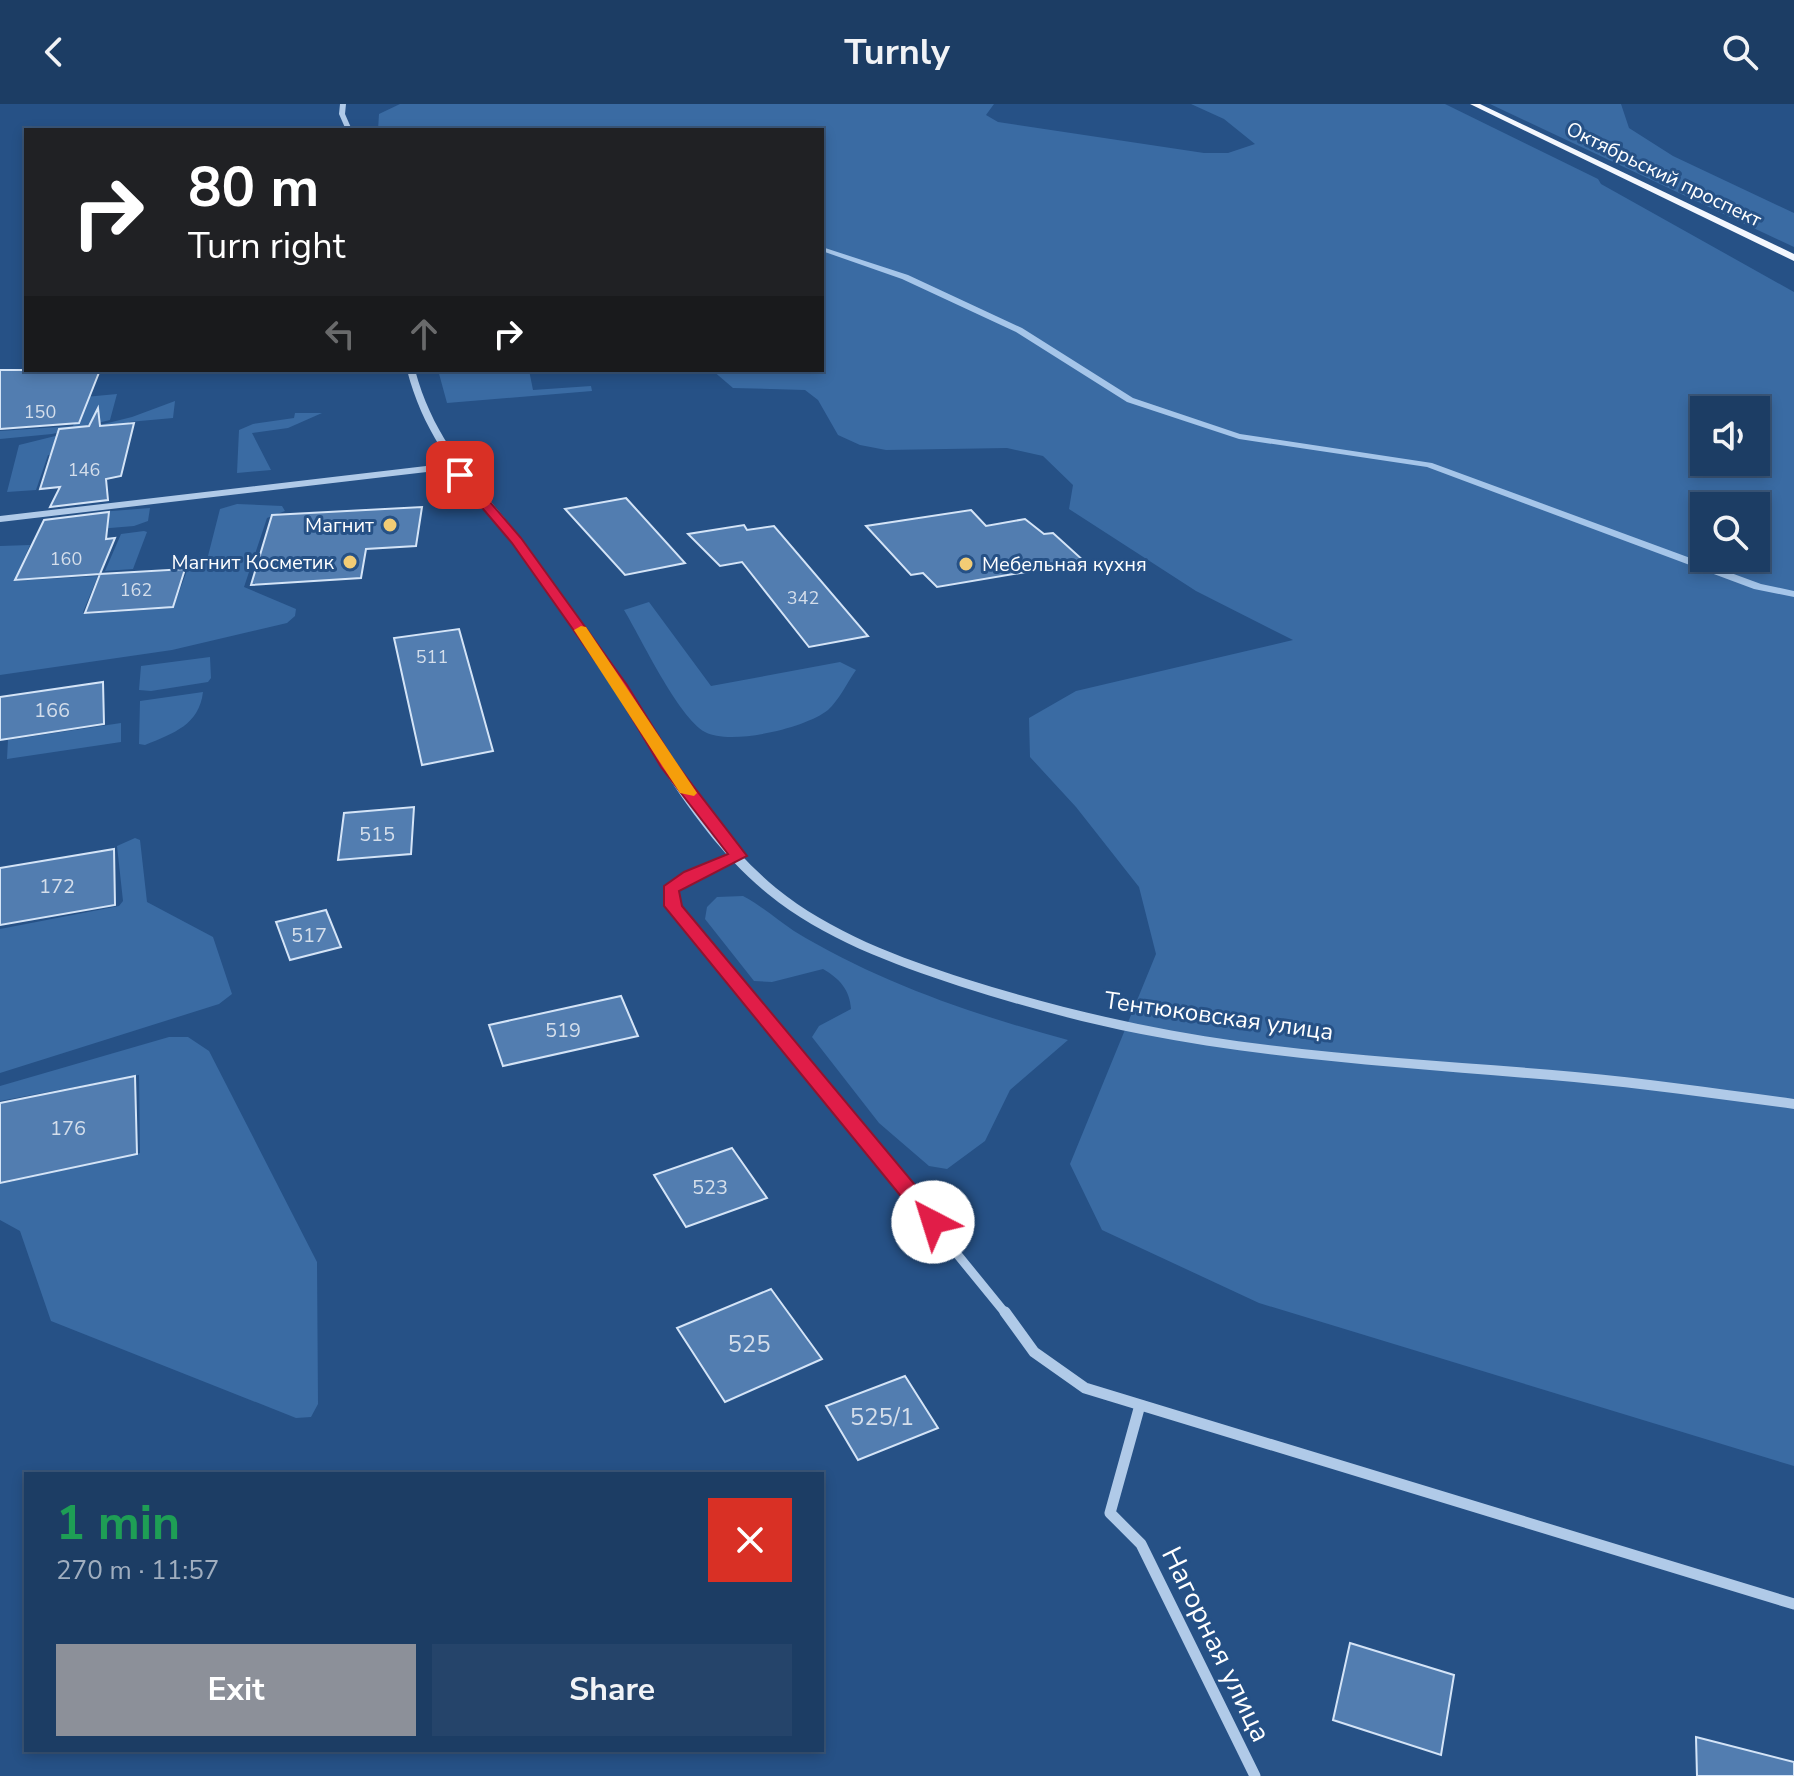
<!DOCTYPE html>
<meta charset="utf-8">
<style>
:root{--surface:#1c3d64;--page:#25446a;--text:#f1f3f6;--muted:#a0aebf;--line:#3a5678;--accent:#8c9099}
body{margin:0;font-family:"Nunito Sans",sans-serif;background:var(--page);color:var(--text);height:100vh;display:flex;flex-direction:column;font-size:30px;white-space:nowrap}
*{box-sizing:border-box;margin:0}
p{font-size:26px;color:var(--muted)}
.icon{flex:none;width:44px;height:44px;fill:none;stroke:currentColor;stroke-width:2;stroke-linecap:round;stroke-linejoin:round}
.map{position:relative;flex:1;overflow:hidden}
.drawer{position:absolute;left:24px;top:1368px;width:800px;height:280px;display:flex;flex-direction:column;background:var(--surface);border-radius:0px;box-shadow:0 4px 12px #0003,0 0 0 2px var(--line)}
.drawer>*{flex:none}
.guide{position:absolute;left:24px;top:24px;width:800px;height:244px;border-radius:0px;box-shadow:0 4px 12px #0003,0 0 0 2px var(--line);background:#202124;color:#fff;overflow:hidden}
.buttons{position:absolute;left:1690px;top:292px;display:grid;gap:16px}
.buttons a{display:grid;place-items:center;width:80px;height:80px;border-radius:0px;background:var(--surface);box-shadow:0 4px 12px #0003,0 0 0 2px var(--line);font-size:40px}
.pin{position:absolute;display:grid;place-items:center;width:68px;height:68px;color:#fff;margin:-34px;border-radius:16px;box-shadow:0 4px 12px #0006}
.me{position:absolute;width:88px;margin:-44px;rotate:320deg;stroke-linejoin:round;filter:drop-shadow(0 0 6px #0008)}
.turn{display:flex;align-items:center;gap:28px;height:168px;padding:0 32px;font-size:36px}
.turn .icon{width:104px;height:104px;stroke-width:2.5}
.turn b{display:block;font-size:56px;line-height:68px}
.lanes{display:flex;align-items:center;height:76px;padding:0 32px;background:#0003;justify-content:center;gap:40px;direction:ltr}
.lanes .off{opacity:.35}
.round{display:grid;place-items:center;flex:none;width:84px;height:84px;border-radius:0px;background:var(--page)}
.overview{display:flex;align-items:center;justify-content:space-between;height:136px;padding:0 32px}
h1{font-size:48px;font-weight:700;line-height:60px;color:#1e9e55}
.primary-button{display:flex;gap:16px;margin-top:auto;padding:16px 32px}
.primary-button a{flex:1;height:92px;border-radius:0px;background:var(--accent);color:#fff;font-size:32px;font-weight:700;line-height:92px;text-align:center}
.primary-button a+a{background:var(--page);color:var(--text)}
header{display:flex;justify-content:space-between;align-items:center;height:104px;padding:0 32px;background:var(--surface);font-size:36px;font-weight:700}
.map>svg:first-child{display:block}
.green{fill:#3a6ba3;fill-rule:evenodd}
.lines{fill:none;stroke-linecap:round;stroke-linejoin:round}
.stream{fill:#a5c5e9;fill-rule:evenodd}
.building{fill:#527db0;stroke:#d4e4f7;stroke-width:2}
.minor-far3{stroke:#b0cae8;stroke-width:6}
.minor-far2{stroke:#b0cae8;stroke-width:7}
.minor-far1{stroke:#b0cae8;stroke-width:9}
.minor{stroke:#b0cae8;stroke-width:11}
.tertiary{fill:#b0cae8;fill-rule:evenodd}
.primary{fill:#f3f7fe;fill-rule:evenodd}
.route{fill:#e11d48;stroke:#92132f;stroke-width:2}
.slow{fill:#f59e0b}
.poi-dot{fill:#f2cc75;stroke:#265186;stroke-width:3}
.labels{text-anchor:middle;stroke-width:6;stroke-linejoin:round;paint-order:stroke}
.far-number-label{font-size:18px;fill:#d4deeb}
.far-street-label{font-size:20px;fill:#fff;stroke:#265186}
.far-poi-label{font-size:20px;fill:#fff;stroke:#265186;text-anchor:end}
.number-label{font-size:20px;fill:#d4deeb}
.street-label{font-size:24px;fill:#fff;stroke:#265186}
.near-number-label{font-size:24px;fill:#d4deeb}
.near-street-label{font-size:28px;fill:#fff;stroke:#265186}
</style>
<header><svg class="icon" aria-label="back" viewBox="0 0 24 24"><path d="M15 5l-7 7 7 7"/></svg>Turnly<svg class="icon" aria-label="search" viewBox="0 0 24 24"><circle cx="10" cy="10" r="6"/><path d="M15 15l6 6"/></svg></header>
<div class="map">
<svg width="1794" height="1672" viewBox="0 0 1794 1672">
<rect width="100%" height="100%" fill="#265186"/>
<path class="green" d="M400,0h594l-8,11 12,7 206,31h24l27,-9 -31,-25 -33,-15h254l153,75 3,5 193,108v1174l-535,-163 -157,-73 -32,-66 86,-210 -17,-67 -63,-80 -46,-50 -1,-39 47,-27 217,-51 -97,-49 -127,-82 4,-24 -30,-29 -36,-8 -121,2 -26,-5 -22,-10 -20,-35 -13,-10 -72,-2 -21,-18h110v-240h-444l1,-16zM1704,306h52v52h-52zM1704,402h52v52h-52z
M1490,0h131l8,24 44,28 121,57v34z
M438,266h91l4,20 58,-4 1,5 -145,12z
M117,290l-7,26 -58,14 -52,5v-8l73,-5 12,-29z
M175,297l-2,17 -44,4 -7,27 -74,6 -12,35 -29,2 12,-47 113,-28z
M295,309h27l-34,15 -36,5 19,37 -34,3 2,-43 14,-6 41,-6z
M237,400l45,2 3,5 -18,7 -23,69 52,22 -1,7 -8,7 -115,27 -172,25v-129l30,-1 -16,36 84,-5 -15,36 2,2 88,-6 18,-48 17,-4 12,-47z
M150,404l-2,13 -14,5 -36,3 -8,-12 9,-5z
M144,427l3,1 -14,37 -28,2 16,-37z
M649,498l62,84 129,-24 16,8c-9,13 -17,30 -28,40 -22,18 -98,36 -123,22 -27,-15 -64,-94 -81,-122z
M210,553l1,21 -3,4 -57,9 -12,-1 2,-24z
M203,588c-4,33 -29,41 -58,53l-6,-1 1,-43z
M121,619v19l-114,17 1,-19z
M135,734l5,2 7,62 66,35 19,57 -13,10 -219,69v-144l119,-23 4,-5 -6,-55z
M743,792c19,10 34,24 51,35 84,51 180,84 274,109l-58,50 -25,51 -38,28 -18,-3 -50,-43 -67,-86 7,-11 32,-17c-1,-19 -12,-31 -28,-40l-51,13 -18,-1 -49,-62 2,-12 10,-10z
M169,933h19l21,14 108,211 1,142 -7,13 -15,1 -245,-97 -31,-90 -20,-11v-36l140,-31 -1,-78 -139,26v-15z"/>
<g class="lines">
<path class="stream" d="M822,143l86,28 114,53 111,70 107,36 192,29 329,121 33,7v6l-40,-8 -327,-122 -188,-28 -112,-37 -111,-70 -114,-53 -80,-28z"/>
</g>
<path class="building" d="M0,266h100l-21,53 -79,6z
M98,304l2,18 34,-3 -13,53 -15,3 2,21 -58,7 10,-20 -20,2 19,-60 30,-3z
M626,394l59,65 -60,12 -60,-66z
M422,403l-6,39 -50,3 -5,29 -110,7 21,-70z
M971,406l15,16 39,-7 19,15 9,-1 32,29 -148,25 -14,-14 -12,2 -45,-49z
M109,408l-3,27 9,-1 -15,36 -85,6 29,-60z
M744,421l3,5 27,-4 94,110 -59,11 -67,-85 -22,4 -32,-32z
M185,465l-12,38 -88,6 15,-39z
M459,525l34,122 -71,14 -28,-127z
M103,578l1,42 -104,16v-43z
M414,703l-3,47 -73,6 6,-47z
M114,745l1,56 -115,20v-57z
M326,806l15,37 -51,13 -14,-38z
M621,892l17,40 -135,30 -14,-41z
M135,972l2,78 -137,29v-80z
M732,1044l35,50 -81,29 -32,-52z
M771,1185l51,70 -97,43 -48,-74z
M905,1272l33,52 -80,32 -32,-54z
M1350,1539l104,32 -13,80 -108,-35z
M1696,1633l98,25v14h-97z"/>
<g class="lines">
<path class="minor-far3" d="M0,415l452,-53"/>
<path class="minor-far2" d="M708,844l-35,-42 -3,-17 20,-13 48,-20"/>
<path class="minor-far1" d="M706,842l300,368"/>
<path class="minor" d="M1005,1208l29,40 51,36 709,216
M1140,1301l-30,108 31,31 114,232"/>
<path class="tertiary" d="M340,0h6l-1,10 7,16h-6l-7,-16z
M407,266h8c20,74 62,112 107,170 24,32 46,64 69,97 59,84 104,184 185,251 54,44 124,70 190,91 57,18 114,33 172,45 144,30 292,35 437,48 74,7 146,17 219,27v10c-73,-10 -147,-20 -220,-27 -145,-13 -291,-20 -433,-48 -62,-12 -122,-29 -182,-48 -66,-22 -136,-47 -191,-92 -82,-67 -127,-168 -186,-254 -22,-33 -45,-66 -69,-97 -45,-59 -87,-99 -106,-173z"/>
<path class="primary" d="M1470,0h10l314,150v7z"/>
</g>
<path class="route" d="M456,368h8l57,66 106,147 47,76 73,95 -68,35 3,15 259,310 3,6 -3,5h-15l-262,-321v-20l20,-14 44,-18 -67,-87 -48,-81 -101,-143 -56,-66z"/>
<path class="slow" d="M581,522l5,1 111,166 -3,3 -14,-3 -106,-163z"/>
<g class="poi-dot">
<circle cx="390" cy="421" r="8"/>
<circle cx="350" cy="458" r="8"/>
<circle cx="966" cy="460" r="8"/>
</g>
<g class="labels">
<g class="far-number-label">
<text x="40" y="314">150</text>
<text x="84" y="372">146</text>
<text x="66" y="461">160</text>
<text x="136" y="492">162</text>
<text x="803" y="500">342</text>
<text x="432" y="559">511</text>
</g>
<g class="far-street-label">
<text transform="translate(1664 70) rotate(26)" y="7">Октябрьский проспект</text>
</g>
<g class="far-poi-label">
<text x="374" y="428">Магнит</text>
<text x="334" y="465">Магнит Косметик</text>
<text x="982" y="467" text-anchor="start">Мебельная кухня</text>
</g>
<g class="number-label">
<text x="52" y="613">166</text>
<text x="377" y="737">515</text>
<text x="57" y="789">172</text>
<text x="309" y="838">517</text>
<text x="563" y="933">519</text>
<text x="68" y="1031">176</text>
<text x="710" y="1090">523</text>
</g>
<g class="street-label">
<text transform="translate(1219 912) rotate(8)" y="8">Тентюковская улица</text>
</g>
<g class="near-number-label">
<text x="749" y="1248">525</text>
<text x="882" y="1321">525/1</text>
</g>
<g class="near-street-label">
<text transform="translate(1217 1540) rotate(64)" y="10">Нагорная улица</text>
</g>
</g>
</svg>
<div class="buttons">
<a><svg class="icon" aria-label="sound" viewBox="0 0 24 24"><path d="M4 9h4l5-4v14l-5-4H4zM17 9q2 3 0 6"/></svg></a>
<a><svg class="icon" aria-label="search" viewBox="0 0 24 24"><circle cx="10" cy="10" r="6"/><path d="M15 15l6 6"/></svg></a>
</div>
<div class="pin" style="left:460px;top:371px;background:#d93025"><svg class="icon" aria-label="arrive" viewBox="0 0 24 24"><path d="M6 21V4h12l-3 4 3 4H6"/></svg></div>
<svg class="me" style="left:933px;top:1118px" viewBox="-20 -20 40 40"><circle r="19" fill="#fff"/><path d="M0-13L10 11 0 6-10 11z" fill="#e11d48"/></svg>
<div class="guide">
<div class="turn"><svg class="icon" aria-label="right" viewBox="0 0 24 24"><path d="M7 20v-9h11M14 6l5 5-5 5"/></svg><div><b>80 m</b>Turn right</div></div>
<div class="lanes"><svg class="icon off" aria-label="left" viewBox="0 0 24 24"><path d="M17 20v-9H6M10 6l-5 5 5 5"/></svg><svg class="icon off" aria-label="ahead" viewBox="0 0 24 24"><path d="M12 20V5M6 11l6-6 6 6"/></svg><svg class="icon" aria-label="right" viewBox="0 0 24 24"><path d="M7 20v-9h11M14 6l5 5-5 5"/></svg></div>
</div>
<section class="drawer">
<div class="overview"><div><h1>1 min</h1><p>270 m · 11:57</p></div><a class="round" style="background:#d93025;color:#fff"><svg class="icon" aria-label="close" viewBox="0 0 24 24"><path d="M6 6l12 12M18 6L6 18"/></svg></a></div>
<div class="primary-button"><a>Exit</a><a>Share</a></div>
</section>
</div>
